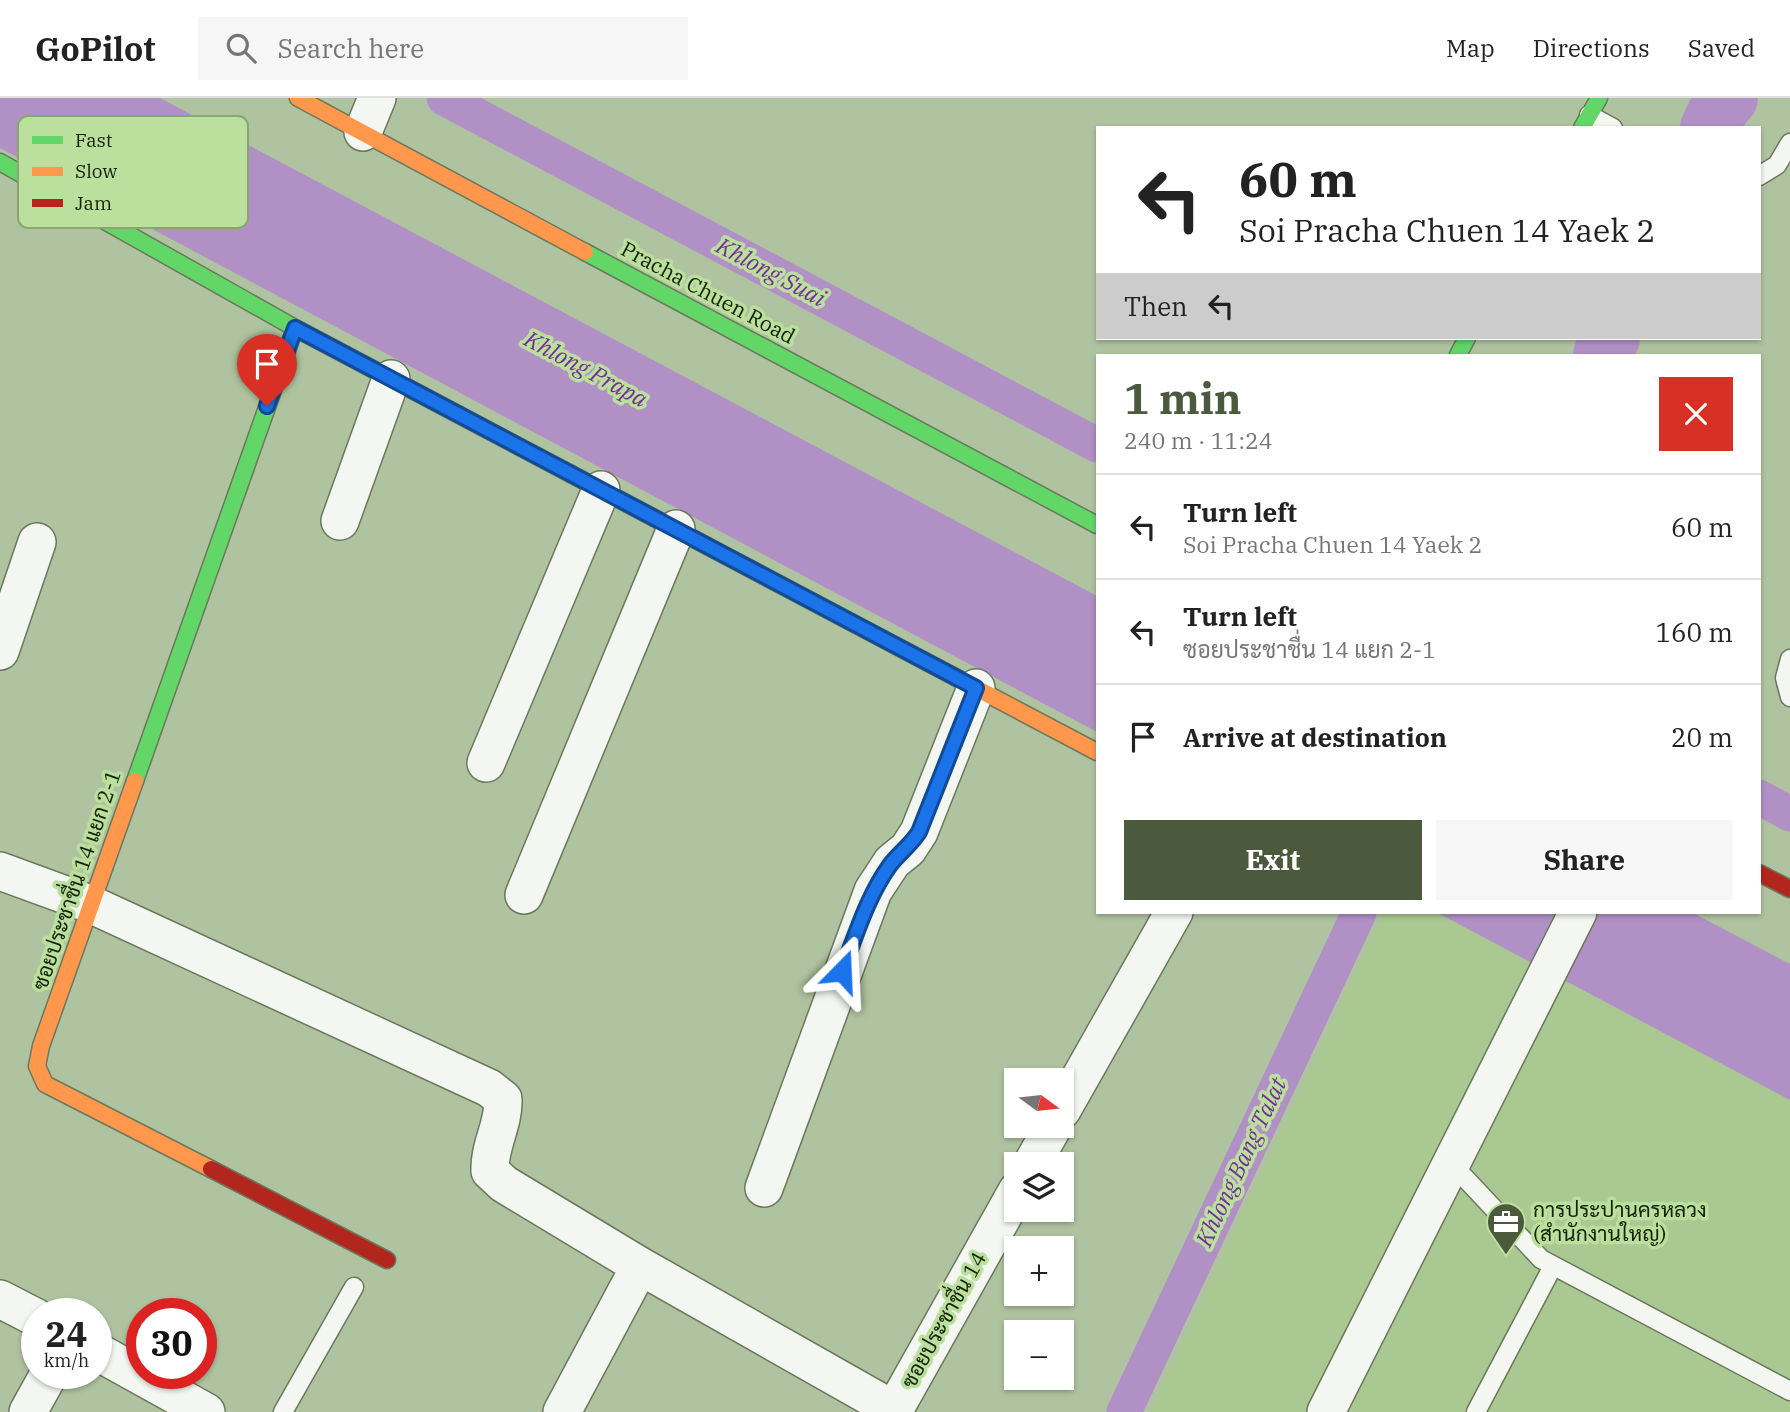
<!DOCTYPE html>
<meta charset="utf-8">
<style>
:root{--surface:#fff;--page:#f6f6f6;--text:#222;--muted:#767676;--line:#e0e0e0;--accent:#4b5a3d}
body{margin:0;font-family:"IBM Plex Serif",Sarabun,serif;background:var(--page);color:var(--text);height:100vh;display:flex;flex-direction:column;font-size:26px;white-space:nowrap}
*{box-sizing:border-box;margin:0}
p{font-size:23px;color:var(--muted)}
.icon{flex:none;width:38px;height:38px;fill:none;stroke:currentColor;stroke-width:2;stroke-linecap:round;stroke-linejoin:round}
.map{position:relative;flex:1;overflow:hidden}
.sheet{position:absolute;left:1096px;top:256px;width:665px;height:560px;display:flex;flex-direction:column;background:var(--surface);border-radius:0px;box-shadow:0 2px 5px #0004}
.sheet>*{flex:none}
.top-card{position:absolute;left:1096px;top:28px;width:665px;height:214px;border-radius:0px;box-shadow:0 2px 5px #0004;background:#fff;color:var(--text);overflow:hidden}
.needle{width:46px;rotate:105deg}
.tools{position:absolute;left:1004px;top:970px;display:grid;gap:14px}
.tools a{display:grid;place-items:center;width:70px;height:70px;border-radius:0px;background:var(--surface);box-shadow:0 2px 5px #0004;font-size:35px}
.speed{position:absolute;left:21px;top:1200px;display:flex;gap:14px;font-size:35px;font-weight:700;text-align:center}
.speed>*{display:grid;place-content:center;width:91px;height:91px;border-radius:50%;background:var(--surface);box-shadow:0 2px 5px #0004;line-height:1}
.speed small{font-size:18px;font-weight:400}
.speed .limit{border:10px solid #d22;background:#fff;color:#111}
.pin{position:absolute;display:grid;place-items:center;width:60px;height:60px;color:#fff;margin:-72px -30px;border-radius:50% 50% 50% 0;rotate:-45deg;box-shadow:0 0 7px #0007}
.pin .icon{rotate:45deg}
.me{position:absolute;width:77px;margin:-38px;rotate:21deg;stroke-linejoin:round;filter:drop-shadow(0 0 5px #0008)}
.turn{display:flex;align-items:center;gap:24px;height:147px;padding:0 28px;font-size:32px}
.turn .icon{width:91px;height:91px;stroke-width:2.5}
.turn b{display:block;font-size:49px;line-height:60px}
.then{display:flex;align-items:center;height:66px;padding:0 28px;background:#0003;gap:14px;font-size:26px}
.round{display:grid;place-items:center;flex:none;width:74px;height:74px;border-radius:0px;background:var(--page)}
.head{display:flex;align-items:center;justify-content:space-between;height:119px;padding:0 28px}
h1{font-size:42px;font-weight:700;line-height:52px;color:var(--accent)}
.primary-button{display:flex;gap:14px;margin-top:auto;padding:14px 28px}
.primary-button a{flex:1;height:80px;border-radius:0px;background:var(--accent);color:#fff;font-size:28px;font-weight:700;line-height:80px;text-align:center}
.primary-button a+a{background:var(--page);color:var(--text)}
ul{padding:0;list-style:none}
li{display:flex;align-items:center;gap:21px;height:105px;padding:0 28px;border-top:2px solid var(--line)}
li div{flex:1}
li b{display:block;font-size:26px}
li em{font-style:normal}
header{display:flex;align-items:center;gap:42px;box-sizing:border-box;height:98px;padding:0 35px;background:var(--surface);border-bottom:2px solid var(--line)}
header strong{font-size:33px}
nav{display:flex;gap:38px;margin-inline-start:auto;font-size:24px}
.search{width:490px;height:63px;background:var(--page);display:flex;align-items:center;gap:18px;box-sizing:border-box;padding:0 24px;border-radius:0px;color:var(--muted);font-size:26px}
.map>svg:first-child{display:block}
.built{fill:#aac891}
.water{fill:#b190c6}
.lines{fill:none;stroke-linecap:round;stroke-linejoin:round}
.canal{stroke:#b190c6;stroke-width:35}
.river{stroke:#b190c6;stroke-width:60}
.lane-casing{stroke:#6a785c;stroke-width:21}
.street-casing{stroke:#6a785c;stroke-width:40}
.fast-casing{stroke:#6a785c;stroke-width:19}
.slow-casing{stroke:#6a785c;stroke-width:19}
.jam-casing{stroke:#6a785c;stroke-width:19}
.lane{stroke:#f3f6f1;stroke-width:18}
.street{stroke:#f3f6f1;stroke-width:37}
.fast{stroke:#63d668;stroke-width:16}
.slow{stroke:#ff974d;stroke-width:16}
.jam{stroke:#b3261e;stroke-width:16}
.route-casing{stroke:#114b97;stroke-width:18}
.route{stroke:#1a73e8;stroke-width:12}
.labels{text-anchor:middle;stroke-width:7;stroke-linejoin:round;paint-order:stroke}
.street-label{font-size:21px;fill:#152208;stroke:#bbdf9d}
.poi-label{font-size:21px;fill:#152208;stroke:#bbdf9d;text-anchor:start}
.water-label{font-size:23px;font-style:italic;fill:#742e9a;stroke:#bbdf9d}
.key{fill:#bbdf9d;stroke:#89a670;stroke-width:2}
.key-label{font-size:19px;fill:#152208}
</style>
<header>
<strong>GoPilot</strong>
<div class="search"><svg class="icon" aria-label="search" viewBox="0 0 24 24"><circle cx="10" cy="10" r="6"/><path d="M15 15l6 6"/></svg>Search here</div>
<nav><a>Map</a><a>Directions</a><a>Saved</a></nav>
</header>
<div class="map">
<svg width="1790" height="1314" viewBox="0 0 1790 1314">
<rect width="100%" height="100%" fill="#b0c3a0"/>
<path class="built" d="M1383,814h53l354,188v312h-640z"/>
<path class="water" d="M0,0h160l937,498v136l-1097,-584z
M1436,814h255l99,52v136z"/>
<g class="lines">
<path class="canal" d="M444,0l653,347
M1759,699l31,17
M1124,1314l235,-499"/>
<path class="river" d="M1710,30l11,-23 7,-7
M1603,257l7,-17"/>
<defs>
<path id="lane" d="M1589,17l24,13
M1759,78l18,-11 13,-22
M1790,561l-5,19 5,19
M1450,1064l91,97 249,132
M283,1314l71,-125
M1476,1314l77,-146"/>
<path id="street" d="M363,34l14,-34
M340,423l51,-142
M0,553l37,-109
M486,665l115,-273
M0,773l90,33 399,184 14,11c1,26 -14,46 -13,72l14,13 136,82 254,144
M524,797l152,-366
M1062,1012l112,-198
M1032,1066l22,-39
M764,1090l109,-297 19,-29 16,-13 11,-17 57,-144
M0,1201l37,19
M96,1253l110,61
M28,1314l21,-38
M562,1314l78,-146
M893,1314l124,-221
M1326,1314l252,-500"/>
<path id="fast" d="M1582,30l17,-30
M0,64l295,166 276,146
M585,154l512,273
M1458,257l9,-17
M135,683l160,-453"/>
<path id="slow" d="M298,0l287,154
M571,376l526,278
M135,683l-94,265 -4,20 8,18 166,85"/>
<path id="jam" d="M1759,775l31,16
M211,1071l176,91"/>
</defs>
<use href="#lane" class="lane-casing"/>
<use href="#street" class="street-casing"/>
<use href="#fast" class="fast-casing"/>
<use href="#slow" class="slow-casing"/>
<use href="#jam" class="jam-casing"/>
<use href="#lane" class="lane"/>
<use href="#street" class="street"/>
<use href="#fast" class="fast"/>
<use href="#slow" class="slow"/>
<use href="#jam" class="jam"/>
</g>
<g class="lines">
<defs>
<path id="route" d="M267,308l28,-78 681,360 -57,144c-9,14 -21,22 -29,33 -23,32 -34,70 -48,106"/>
</defs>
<use href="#route" class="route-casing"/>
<use href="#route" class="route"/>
</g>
<defs>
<symbol id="office-pin" viewBox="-11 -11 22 30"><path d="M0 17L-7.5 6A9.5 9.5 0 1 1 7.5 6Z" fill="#4b5a3d" stroke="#bbdf9d"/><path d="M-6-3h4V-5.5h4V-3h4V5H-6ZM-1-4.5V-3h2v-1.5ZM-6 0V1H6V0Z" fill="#fff"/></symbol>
</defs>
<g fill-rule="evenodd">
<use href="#office-pin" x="1484" y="1102" width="44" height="60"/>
</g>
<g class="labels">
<g class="street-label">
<text transform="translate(708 195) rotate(28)" y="7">Pracha Chuen Road</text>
<text transform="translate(77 782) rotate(-71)" y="7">ซอยประชาชื่น 14 แยก 2-1</text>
<text transform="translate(944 1222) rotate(-61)" y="7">ซอยประชาชื่น 14</text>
</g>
<g class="poi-label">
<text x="1533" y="1119">การประปานครหลวง<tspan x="1533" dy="24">(สำนักงานใหญ่)</tspan></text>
</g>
<g class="water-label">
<text transform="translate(771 174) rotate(28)" y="8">Khlong Suai</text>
<text transform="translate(586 271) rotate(28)" y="8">Khlong Prapa</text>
<text transform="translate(1241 1064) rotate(-65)" y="8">Khlong Bang Talat</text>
</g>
</g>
<rect x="18" y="18" width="230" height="112" rx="10" class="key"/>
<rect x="32" y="38" width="31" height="8" fill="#63d668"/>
<rect x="32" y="69" width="31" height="9" fill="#ff974d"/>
<rect x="32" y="101" width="31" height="8" fill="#b3261e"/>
<g class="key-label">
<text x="75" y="49">Fast</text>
<text x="75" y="80">Slow</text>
<text x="75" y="112">Jam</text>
</g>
</svg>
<div class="tools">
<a><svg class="needle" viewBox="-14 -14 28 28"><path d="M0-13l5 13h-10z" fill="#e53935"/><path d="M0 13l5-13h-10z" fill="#767676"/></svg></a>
<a><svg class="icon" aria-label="layers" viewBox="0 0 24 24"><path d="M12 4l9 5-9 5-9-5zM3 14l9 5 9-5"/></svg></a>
<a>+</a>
<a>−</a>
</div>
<div class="speed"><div>24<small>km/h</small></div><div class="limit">30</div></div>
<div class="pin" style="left:267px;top:308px;background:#d93025"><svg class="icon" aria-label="arrive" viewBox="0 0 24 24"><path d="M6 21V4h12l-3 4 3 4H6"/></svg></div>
<svg class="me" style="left:842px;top:873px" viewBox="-20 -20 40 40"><path d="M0-17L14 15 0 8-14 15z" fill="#1a73e8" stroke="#fff" stroke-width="4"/></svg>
<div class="top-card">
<div class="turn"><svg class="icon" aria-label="left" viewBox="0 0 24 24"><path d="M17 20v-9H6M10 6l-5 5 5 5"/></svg><div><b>60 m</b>Soi Pracha Chuen 14 Yaek 2</div></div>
<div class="then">Then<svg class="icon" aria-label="left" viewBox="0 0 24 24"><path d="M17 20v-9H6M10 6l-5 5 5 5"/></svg></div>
</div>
<section class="sheet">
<div class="head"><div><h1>1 min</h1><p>240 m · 11:24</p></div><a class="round" style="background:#d93025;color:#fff"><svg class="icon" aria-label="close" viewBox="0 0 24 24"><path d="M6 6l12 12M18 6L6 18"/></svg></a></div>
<ul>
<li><svg class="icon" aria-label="left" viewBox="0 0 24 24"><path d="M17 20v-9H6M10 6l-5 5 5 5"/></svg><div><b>Turn left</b><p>Soi Pracha Chuen 14 Yaek 2</p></div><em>60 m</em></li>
<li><svg class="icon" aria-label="left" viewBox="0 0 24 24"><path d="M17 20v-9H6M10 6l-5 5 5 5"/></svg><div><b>Turn left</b><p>ซอยประชาชื่น 14 แยก 2-1</p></div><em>160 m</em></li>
<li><svg class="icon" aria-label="arrive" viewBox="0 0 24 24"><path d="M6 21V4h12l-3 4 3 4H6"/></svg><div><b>Arrive at destination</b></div><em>20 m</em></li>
</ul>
<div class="primary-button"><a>Exit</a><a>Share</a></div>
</section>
</div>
